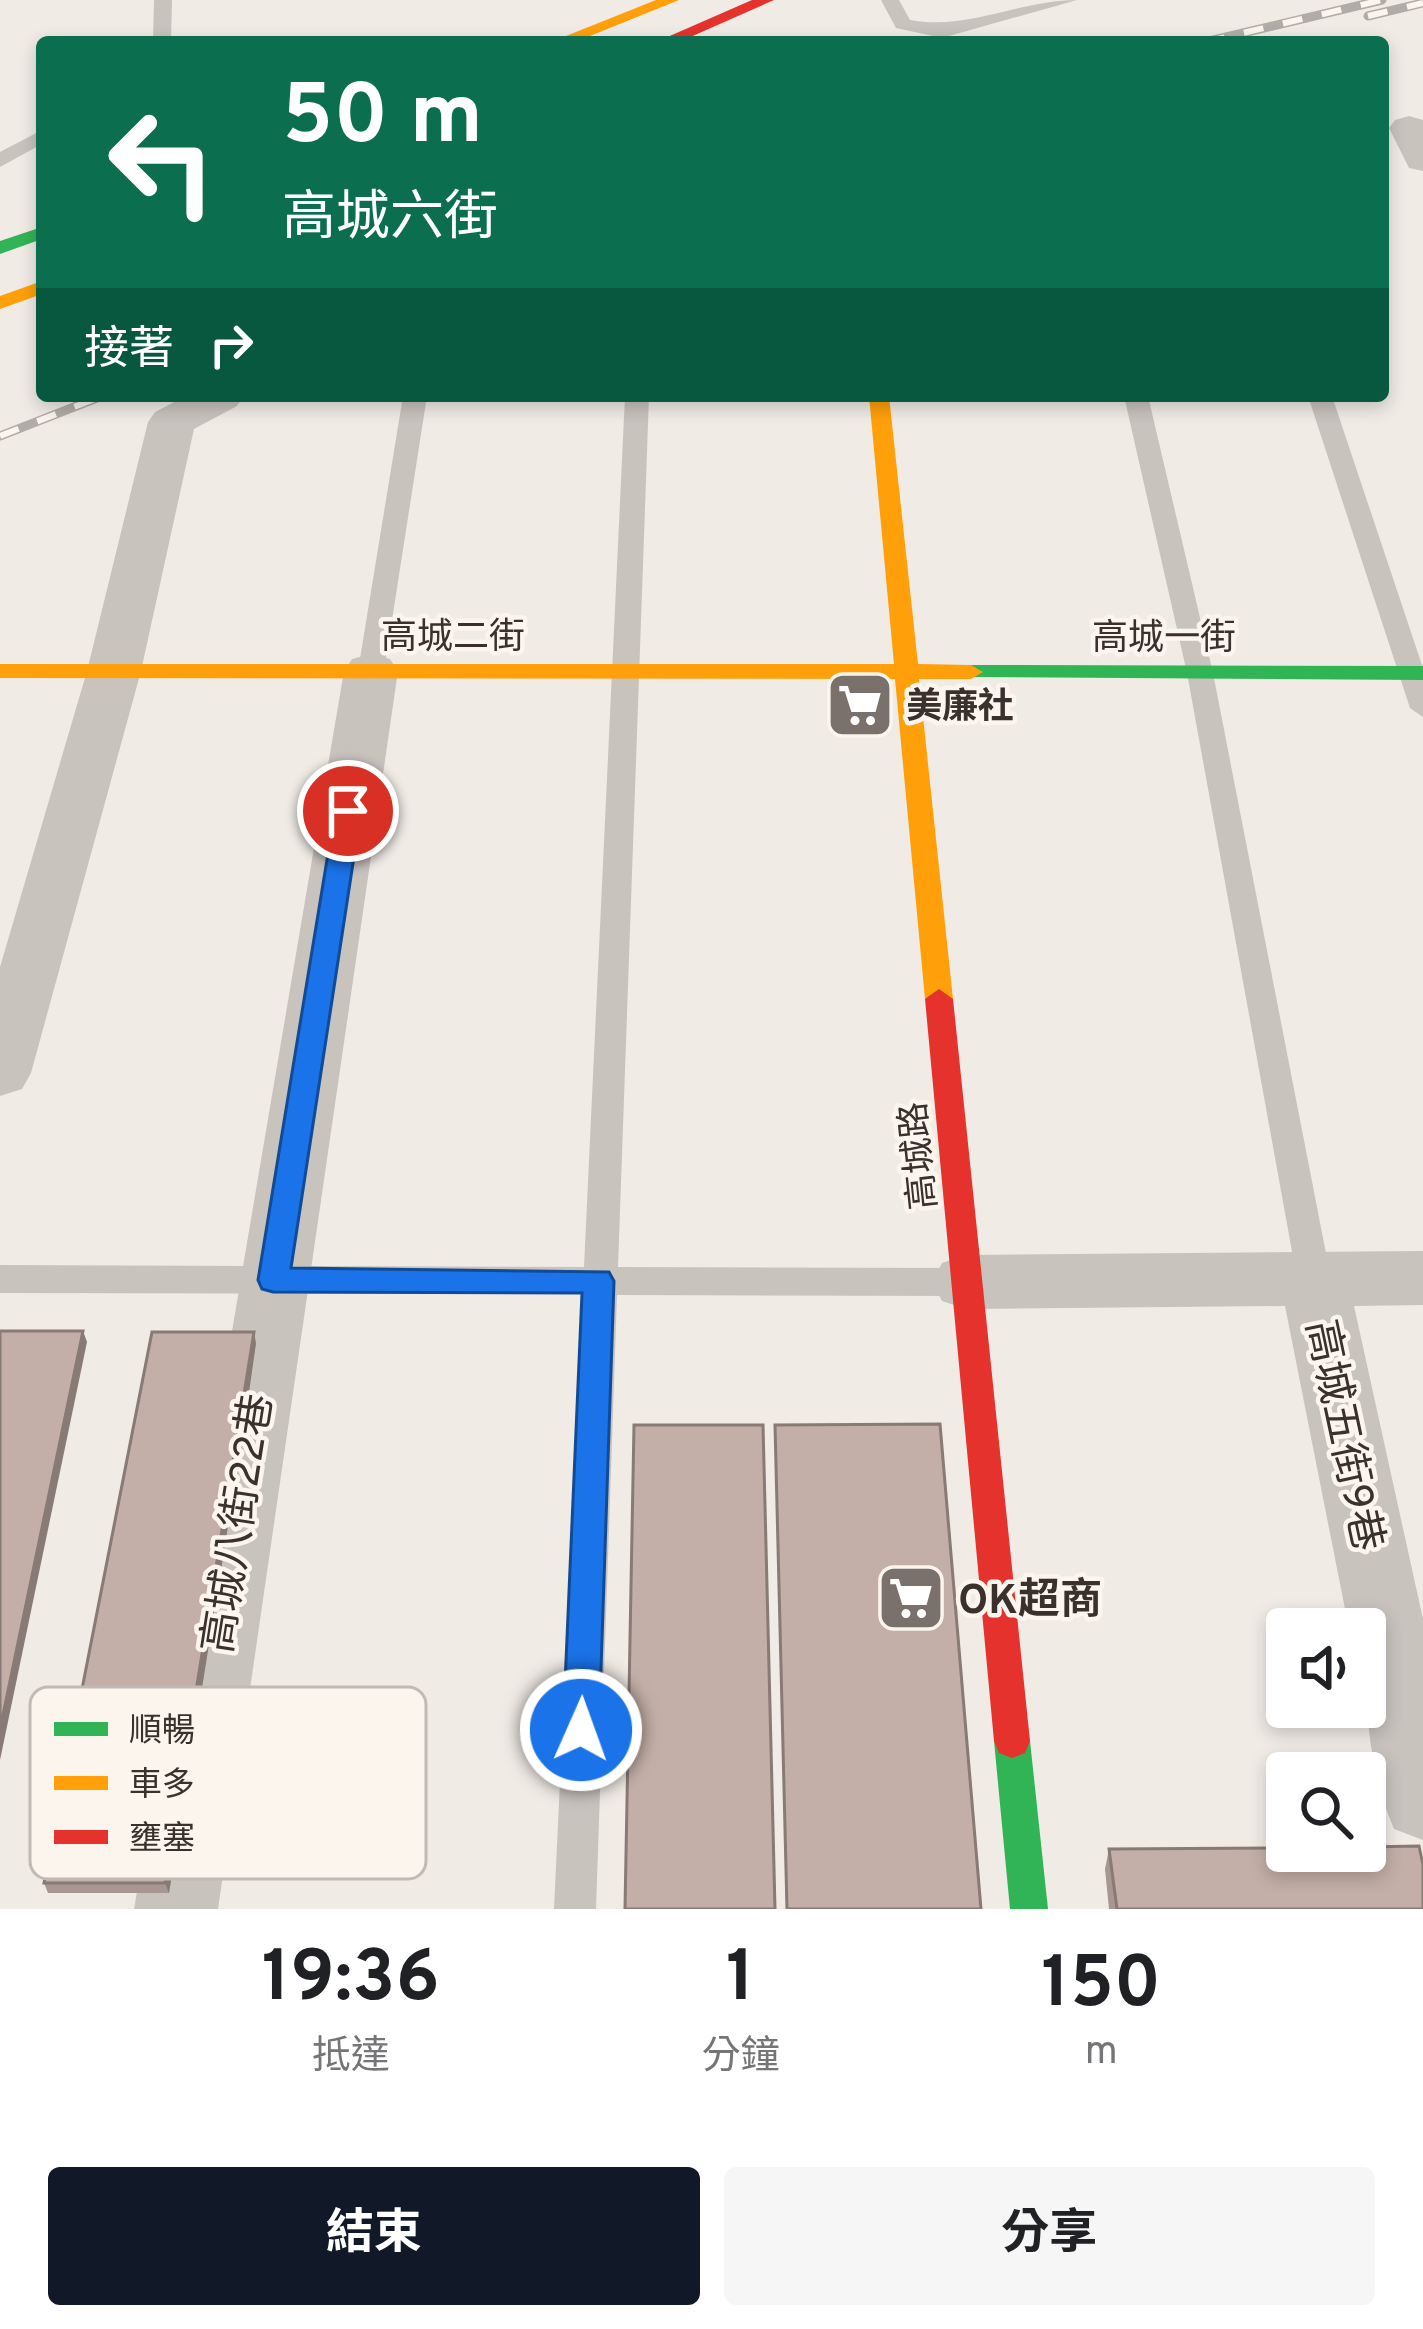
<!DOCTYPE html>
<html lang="zh-TW">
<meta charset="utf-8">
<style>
:root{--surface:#fff;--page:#f6f6f6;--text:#202124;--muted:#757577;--accent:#111827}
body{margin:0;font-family:Overpass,"Noto Sans TC",sans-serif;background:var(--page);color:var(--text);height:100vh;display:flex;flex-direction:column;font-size:45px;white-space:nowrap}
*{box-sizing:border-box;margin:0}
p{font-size:39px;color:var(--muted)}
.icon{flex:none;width:66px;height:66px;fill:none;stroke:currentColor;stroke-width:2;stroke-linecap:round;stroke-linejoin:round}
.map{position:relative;height:1909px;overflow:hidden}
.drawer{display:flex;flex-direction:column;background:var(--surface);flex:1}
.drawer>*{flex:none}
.top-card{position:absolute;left:36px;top:36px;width:1353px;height:366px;border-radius:12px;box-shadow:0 6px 18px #0003;background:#0b6e4f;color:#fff;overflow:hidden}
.buttons{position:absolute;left:1266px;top:1608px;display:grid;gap:24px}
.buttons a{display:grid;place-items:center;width:120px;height:120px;border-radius:12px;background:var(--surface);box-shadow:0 6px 18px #0003;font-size:60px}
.pin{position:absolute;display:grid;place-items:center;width:102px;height:102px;color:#fff;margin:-51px;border:6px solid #fff;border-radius:50%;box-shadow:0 3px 12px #0007}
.me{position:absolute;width:132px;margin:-66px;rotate:2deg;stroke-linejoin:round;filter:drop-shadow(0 0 9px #0008)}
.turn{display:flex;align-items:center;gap:42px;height:252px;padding:0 48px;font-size:54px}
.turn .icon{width:156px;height:156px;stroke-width:2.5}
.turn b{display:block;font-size:84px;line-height:102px}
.then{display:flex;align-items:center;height:114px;padding:0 48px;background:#0003;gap:24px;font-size:45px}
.eta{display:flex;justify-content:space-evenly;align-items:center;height:204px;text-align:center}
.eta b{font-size:72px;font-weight:700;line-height:84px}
.action{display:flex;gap:24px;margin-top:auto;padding:24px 48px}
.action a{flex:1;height:138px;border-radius:12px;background:var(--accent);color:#fff;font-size:48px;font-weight:700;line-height:138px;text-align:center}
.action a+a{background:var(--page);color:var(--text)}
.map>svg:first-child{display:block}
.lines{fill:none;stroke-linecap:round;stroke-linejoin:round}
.lane{fill:#c9c3be;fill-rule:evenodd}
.street{fill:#c9c3be;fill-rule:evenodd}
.fast{fill:#30b455;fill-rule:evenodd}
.slow{fill:#ff9f0a;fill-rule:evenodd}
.jam{fill:#e5322d;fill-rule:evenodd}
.rail-casing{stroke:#b1aca8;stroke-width:9}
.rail{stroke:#fbf5ee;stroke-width:6;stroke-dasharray:20;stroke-linecap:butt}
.wall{fill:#a89690}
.shaded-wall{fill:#887a75}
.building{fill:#c3afa7;stroke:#887a75;stroke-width:3}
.route{fill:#1a73e8;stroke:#114b97;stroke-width:3}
.labels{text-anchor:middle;stroke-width:9;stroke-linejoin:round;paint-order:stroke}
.street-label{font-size:36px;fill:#3b302b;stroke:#fbf5ee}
.poi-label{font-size:36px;font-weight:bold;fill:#3b302b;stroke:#fbf5ee;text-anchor:start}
.near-street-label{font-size:42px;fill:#3b302b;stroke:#fbf5ee}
.near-poi-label{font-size:42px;font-weight:bold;fill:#3b302b;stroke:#fbf5ee;text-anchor:start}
.key{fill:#fbf5ee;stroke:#c1bab4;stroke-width:3}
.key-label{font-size:33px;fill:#3b302b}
</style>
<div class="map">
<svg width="1423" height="1909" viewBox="0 0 1423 1909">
<rect width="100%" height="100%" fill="#f0ebe5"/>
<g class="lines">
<path class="lane" d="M154,0h18l-1,42h-18z
M881,0h18l11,20c57,11 110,-20 167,-20l-135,38 -46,-10z
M42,130v14l-42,23v-15z
M403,396h24l-43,275 -13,8 -13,-8z
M625,396h24l-31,871 348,1 12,4 5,10 -5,10 -12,4 -349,-1 -21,614h-42l29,-615 -583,-1v-28l584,2z
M1124,396h24l65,277 118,606 -5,10 -12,4 -12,-4 -5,-10 -110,-606z
M1308,396h24l91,272v49l-13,-9z"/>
<path class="street" d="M1409,116l14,4v51l-14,-3 -20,-40 6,-8z
M186,396h58l-7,10 -43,23 -53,242 -110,402 -9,16 -22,7v-129l87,-296 61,-249 7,-10z
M371,654l19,5 8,12 -180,1238h-84l210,-1238 8,-12z
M1423,1251v54l-69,1 69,313v221l-29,-11c-28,-65 -29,-131 -29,-200h-16l-64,-323 -319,3 -24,-8 -10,-19 10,-19 24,-8z"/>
<path class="fast" d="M42,227v12l-42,15v-13z
M971,665l452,1v14l-460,-3 -4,-5 4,-5z
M1012,1724l13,5 5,12 18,168h-38l-16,-168 5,-12z"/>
<path class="slow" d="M656,0h23l-104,42h-24z
M42,281v13l-42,15v-13z
M869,396h20l29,268 53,1 12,7 -12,7h-52l34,320 -4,7h-20l-4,-7 -30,-320 -895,-1v-14h894z"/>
<path class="jam" d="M752,0h22l-95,42h-23z
M939,989l14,10 77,742 -5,12 -13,5 -13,-5 -5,-12 -69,-742z"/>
<defs>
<path id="rail" d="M1368,16l55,-13
M1205,42l177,-42
M0,436l102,-40"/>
</defs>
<use href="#rail" class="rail-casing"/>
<use href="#rail" class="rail"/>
</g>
<path class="wall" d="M256,1343l-87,550h-121l-4,-10z
M775,1425l206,484h-195z
M1109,1849l314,60h-314l-4,-40z"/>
<path class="shaded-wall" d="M83,1331l4,11 -87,418v-31z
M254,1332l2,11 -11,78 -76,472 -4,-10z"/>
<path class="building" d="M0,1331h83l-83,398z
M152,1332h102l-89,551h-121z
M940,1424l41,485h-194l-12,-484z
M634,1425h129l12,484h-150z
M1419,1846l4,19v44h-306l-8,-60 178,-1v3h78v-4z"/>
<path class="route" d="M348,803l13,8 -70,457 318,4 5,9 -15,449 -5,11 -13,5 -12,-5 -6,-11 19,-437 -309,-1 -11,-3 -4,-9 77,-469z"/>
<defs>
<symbol id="supermarket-square" viewBox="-11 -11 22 22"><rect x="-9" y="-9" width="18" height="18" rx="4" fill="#7a716c" stroke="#fbf5ee"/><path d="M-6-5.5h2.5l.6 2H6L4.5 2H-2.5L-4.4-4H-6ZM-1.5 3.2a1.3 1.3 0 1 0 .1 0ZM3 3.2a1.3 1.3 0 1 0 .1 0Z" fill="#fff"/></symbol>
</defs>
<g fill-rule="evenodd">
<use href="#supermarket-square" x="822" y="667" width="76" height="76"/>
<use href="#supermarket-square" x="873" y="1560" width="76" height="76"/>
</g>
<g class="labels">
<g class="street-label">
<text x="453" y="648">高城二街</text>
<text x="1164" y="649">高城一街</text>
<text transform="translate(917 1156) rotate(-96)" y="13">高城路</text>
</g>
<g class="poi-label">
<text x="906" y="718">美廉社</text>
</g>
<g class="near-street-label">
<text transform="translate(1346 1435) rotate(78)" y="15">高城五街9巷</text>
<text transform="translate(236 1523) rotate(-81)" y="15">高城八街22巷</text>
</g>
<g class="near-poi-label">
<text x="958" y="1613">OK超商</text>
</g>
</g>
<rect x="30" y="1687" width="396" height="192" rx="18" class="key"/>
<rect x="54" y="1722" width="54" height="14" fill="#30b455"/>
<rect x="54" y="1776" width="54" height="14" fill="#ff9f0a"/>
<rect x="54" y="1830" width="54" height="14" fill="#e5322d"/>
<g class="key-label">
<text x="129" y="1741">順暢</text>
<text x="129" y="1795">車多</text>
<text x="129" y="1849">壅塞</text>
</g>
</svg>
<div class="buttons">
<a><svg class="icon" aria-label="sound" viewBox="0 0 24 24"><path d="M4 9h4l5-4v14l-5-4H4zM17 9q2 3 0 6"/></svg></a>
<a><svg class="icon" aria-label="search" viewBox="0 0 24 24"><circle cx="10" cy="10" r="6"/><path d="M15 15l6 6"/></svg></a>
</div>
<div class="pin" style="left:348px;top:811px;background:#d93025"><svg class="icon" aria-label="arrive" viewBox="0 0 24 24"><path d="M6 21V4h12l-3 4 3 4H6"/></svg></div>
<svg class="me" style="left:581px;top:1730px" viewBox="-20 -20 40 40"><circle r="17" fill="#1a73e8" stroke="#fff" stroke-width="3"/><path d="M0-11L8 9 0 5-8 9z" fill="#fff"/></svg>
<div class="top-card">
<div class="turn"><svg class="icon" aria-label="left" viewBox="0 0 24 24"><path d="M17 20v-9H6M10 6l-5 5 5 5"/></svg><div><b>50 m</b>高城六街</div></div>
<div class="then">接著<svg class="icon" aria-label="right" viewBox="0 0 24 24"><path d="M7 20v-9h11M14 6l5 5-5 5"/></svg></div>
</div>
</div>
<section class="drawer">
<div class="eta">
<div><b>19:36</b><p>抵達</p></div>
<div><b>1</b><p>分鐘</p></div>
<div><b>150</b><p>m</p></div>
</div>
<div class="action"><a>結束</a><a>分享</a></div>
</section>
